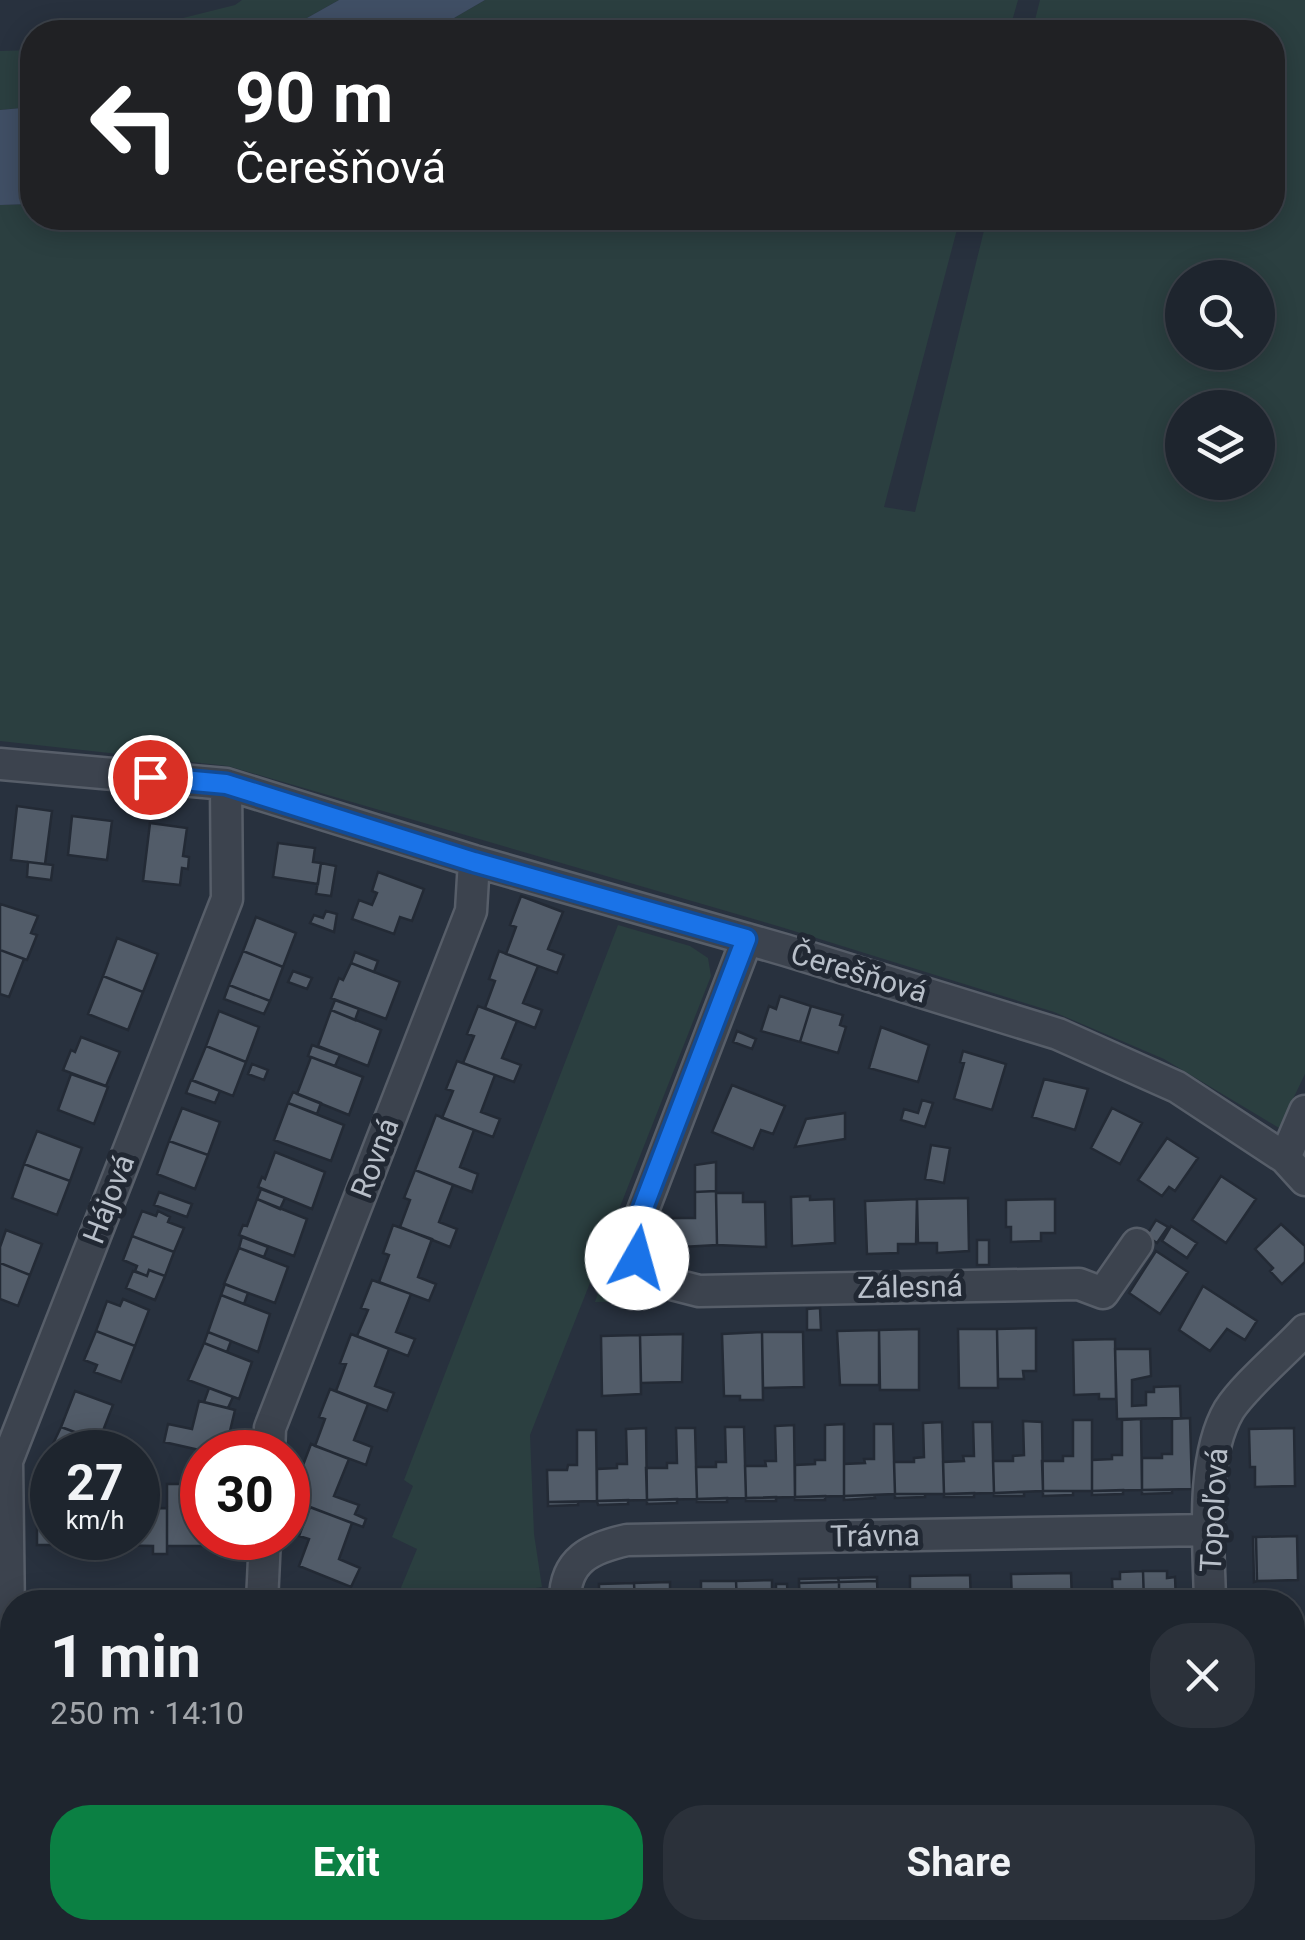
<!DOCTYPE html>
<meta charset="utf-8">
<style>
:root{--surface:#1e252e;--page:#2b313a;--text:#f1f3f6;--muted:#a1a5aa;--line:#3c424a;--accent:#0b8043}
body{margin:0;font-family:Roboto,sans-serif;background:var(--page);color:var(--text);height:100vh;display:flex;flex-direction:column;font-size:38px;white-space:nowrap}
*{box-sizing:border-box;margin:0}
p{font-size:32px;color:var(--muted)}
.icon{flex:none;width:55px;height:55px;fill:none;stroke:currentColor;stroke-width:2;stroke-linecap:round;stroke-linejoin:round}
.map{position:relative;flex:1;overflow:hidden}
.drawer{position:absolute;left:0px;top:1590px;width:1305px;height:350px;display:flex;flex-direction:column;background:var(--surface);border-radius:40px 40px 0 0;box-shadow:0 5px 25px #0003,0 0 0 2px var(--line)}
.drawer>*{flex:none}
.banner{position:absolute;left:20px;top:20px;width:1265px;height:210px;border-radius:40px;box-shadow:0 5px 25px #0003,0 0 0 2px var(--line);background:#202124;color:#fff;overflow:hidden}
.tools{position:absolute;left:1165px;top:260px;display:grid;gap:20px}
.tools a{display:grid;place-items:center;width:110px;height:110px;border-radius:50%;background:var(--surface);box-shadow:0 5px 25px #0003,0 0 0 2px var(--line);font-size:50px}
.speed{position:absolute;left:30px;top:1430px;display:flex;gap:20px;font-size:50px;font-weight:700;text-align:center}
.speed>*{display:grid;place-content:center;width:130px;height:130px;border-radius:50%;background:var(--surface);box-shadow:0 5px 25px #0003,0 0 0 2px var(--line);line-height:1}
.speed small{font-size:25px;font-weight:400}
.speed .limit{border:15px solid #d22;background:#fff;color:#111}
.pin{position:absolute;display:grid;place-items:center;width:85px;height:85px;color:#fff;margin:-42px;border:5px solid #fff;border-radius:50%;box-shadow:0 2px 10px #0007}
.me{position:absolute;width:110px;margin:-55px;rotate:7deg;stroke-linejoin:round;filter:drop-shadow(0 0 8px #0008)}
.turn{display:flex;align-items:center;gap:35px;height:210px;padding:0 50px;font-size:45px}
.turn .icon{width:130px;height:130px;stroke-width:2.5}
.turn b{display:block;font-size:70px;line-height:85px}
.round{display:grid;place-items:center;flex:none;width:105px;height:105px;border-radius:40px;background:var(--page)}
.headline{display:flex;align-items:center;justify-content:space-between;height:170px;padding:0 50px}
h1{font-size:60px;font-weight:700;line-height:75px}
.button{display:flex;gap:20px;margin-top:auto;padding:20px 50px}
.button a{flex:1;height:115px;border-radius:40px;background:var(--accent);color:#fff;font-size:40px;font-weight:700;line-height:115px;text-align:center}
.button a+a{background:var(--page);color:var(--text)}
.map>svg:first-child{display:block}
.green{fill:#2b3f40;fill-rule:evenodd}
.water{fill:#404f65}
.building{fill:#525c69;stroke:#232a35;stroke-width:2.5}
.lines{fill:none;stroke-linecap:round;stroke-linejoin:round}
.street-casing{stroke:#575e69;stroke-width:35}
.street{stroke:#3c434e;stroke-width:30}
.route-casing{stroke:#114b97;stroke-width:25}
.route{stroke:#1a73e8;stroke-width:18}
.labels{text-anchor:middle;stroke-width:10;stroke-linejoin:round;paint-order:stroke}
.street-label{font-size:30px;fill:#b8bfc9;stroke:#212833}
</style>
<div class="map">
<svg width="1305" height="1940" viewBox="0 0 1305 1940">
<rect width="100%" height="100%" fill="#28313e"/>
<path class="green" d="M242,0h97l-57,32h-155l108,-27z
M485,0h533l-9,32h-579z
M1040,0h265v1074l-26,54 -115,-69 -110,-47 -273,-85 -553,-161 -228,-25v-536l32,-1v14h928l-76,289 31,5 72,-294h285v-186h-240zM1182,278h76v74h-76zM1182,408h76v74h-76z
M32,50v57l-32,3v-59z
M618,925l72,21 18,12 3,18 -181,459 4,99 8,53 -89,15h-58l22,-53 -25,-12 21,-51 -9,-6z
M613,1248l3,18 25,35 -46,1z
M0,1825h12v103h232v12h-244z
M255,1928h240v12h-241z"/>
<path class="water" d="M339,0h146l-55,32h-148z
M32,107v97l-32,1v-95z"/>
<path class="building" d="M17,806l35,5 -7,53 -34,-4z
M72,816l40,5 -5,39 -39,-5z
M150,823l37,5 -4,28 6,1 -1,12 -6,-1 -2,17 -37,-4z
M278,843l37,5 -2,14 8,1 -3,21 -45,-7z
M28,862l25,3 -2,15 -24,-3z
M321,863l15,3 -5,30 -15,-2z
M378,872l46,17 -12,32 -12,-4 -6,17 -42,-15 7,-19 13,5 5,-12 -5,-2z
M521,896l42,16 -15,37 16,6 -7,18 -51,-19 10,-27 -6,-2z
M0,904l38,12 -7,17 6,2 -10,25 -27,-10z
M326,911l11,3 -3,18 -24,-9 4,-8 9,3z
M256,917l40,16 -13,34 -40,-16z
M117,938l41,16 -15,38 -40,-16z
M0,950l24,9 -15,38 -9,-3z
M243,951l40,16 -13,34 -41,-16z
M499,951l39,15 -15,37 19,7 -7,18 -50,-20 10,-27 -6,-2z
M355,952l23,9 -4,11 -23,-9z
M351,963l49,19 -14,37 -55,-21 8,-20 4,2z
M293,971l19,7 -5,11 -19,-7z
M103,976l40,16 -15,38 -40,-16z
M229,985l41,16 -6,13 -40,-15z
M780,996l31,10 -11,36 -39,-11 8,-25 7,3z
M335,1000l24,9 -4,11 -24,-10z
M478,1006l39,15 -15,37 19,7 -7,17 -51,-19 11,-27 -7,-2z
M811,1006l32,9 -3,10 6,2 -8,26 -38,-11z
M331,1010l50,20 -13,36 -50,-20z
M219,1011l40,16 -13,35 -40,-16z
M881,1027l48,18 -11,37 -49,-14z
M737,1031l19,8 -4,10 -19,-7z
M81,1037l39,15 -14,34 -43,-16 8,-20 4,2z
M312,1045l28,10 -5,11 -27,-10z
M206,1046l40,16 -13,34 -41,-16z
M963,1051l43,13 -14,46 -38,-11 10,-36 -4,-1z
M311,1057l52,20 -14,38 -52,-21z
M457,1061l38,14 -14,37 19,7 -7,18 -51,-19 11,-27 -7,-2z
M252,1064l16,6 -4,10 -16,-6z
M71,1074l37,13 -14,37 -36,-14z
M1044,1079l44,10 -13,41 -43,-13z
M191,1080l29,11 -5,12 -29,-10z
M732,1085l53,21 -12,28 -12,-4 -8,19 -41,-17z
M293,1092l28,11 -4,11 -29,-11z
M922,1100l11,3 -8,24 -24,-7 3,-11 14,4z
M288,1103l56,22 -13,36 -57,-21z
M182,1108l38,14 -12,33 -39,-14z
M1112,1108l30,15 -22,41 -29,-16z
M845,1113v26l-50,8 11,-28z
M436,1115l38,15 -14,37 18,7 -6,18 -57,-22z
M37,1131l45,17 -12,33 -46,-17z
M1167,1138l31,20 -23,33 -6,-4 -7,9 -24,-16z
M169,1141l39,14 -13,34 -38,-15z
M931,1145l19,3 -6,35 -19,-4z
M275,1152l50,20 -13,37 -54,-22 4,-10 3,2z
M716,1162v29l-21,1v-27z
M24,1164l46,17 -13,34 -45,-17z
M415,1170l38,15 -14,37 18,7 -7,18 -50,-20 10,-27 -6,-2z
M1221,1176l35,23 -30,44 -34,-23z
M261,1189l24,9 -5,11 -23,-10z
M716,1191l1,54 -53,3v-14h8v-16h23v-26z
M159,1192l33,12 -5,13 -33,-12z
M716,1193h27v9h22l1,45 -49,-2z
M810,1196v4l24,-1 1,44 -43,3 -1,-49z
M968,1198l1,53 -32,2v-10h-19l-1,-44z
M257,1199l50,20 -13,37 -55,-21 4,-10 4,1z
M917,1199l-1,45h-18v9l-31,1 -2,-53z
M1055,1199v34h-14v8l-30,1v-15h-5v-27z
M142,1211l14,5 2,-5 12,6 -2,5 16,6 -10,24 -42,-16z
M1156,1220l12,7 -11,16 -11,-7z
M1281,1224l24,22v16l-23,22 -12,-13 3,-3 -18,-19z
M393,1225l39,14 -14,38 18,7 -7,17 -50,-19 10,-27 -6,-2z
M1171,1226l26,17 -10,15 -25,-17z
M6,1230l36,14 -12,31 -30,-12v-16z
M132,1236l42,16 -9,24 -16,-6 -2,6 -12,-5 2,-5 -14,-6z
M242,1237l26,10 -4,10 -25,-9z
M977,1240h12v25h-12z
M239,1248l49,19 -13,36 -51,-19z
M1156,1251l32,21 -28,42 -31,-21z
M0,1263l30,12 -12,31 -18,-7z
M149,1270l16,6 -10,24 -29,-12 7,-17 14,5z
M372,1280l39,14 -15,38 19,7 -7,17 -51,-20 11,-26 -7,-2z
M225,1284l23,9 -4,11 -23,-9z
M1203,1286l54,35 -12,19 -18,-11 -17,22 -31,-21z
M221,1295l49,19 -12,38 -50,-20z
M123,1299l26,11 -14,36 -39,-15 11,-30 13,5z
M820,1308l1,22h-14v-21z
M1036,1328v43h-13l1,8h-26l-1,-50z
M919,1329v61h-39l-1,-60z
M958,1329h39l1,59h-39z
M879,1330v55h-39l-3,-54z
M96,1331l39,15 -14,36 -27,-10 3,-7 -13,-5z
M208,1332l23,9 -4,11 -23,-9z
M762,1332l1,68h-23v-4h-16l-2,-62z
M762,1332h41l1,55 -41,1z
M351,1334l38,15 -14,37 19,7 -7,18 -51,-20 10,-27 -6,-1z
M683,1334l-1,48 -41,1 -1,-48z
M640,1335l1,59 -39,2 -1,-60z
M1115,1339l1,60h-17v-5l-25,1 -1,-55z
M204,1343l48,19 -13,37 -51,-19z
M1115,1349h35l1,27 -19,4v26l14,-1v-13h8v-5l26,-1 1,32 -64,1z
M209,1388l24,9 -5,11 -24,-6z
M330,1389l38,15 -14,36 18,7 -6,18 -51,-19 10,-27 -6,-2z
M75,1391l38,14 -14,36 -38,-14z
M199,1401l36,9 -10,42h-17l-44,-10 4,-18 24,5z
M1190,1418l2,71 -50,1v-32h20v-4h10v-35z
M1141,1419l1,71 -50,1v-31l20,-1v-4h10v-35z
M1073,1420h19v71h-49l-1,-30h21v-5h10z
M1023,1421l19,1 1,69 -49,2 -1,-32h20v-5l11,-1z
M942,1422l2,72h-49l-1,-32h20v-4l10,-1 -1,-34z
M973,1422h19l2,71 -50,1 -1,-32 21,-1 -1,-5h11z
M844,1424v72l-49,1v-32l20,-1v-4h10v-35z
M874,1424h19l2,70 -51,2v-32l21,-1 -1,-4h10z
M794,1425l1,72 -49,1 -1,-32h21l-1,-5h11l-1,-35z
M61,1427l38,14 -4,11h-43v19l-10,-4z
M725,1427h19l2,71 -49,1 -1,-32h20v-5h10z
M646,1428l1,72 -50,1v-32l20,-1v-4h10l-1,-35z
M676,1428h19l2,71 -50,1 -1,-32h21v-5h10z
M1294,1428l1,58 -40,1v-20h-5l-1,-38z
M577,1430h19l1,71 -49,1 -1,-32h20l1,-5h9z
M311,1444l38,15 -15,37 25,9 -4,9 11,5 -3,8 -67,-25 10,-27 -6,-2z
M37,1482h15v56h50v15h-13v-8h-52z
M167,1484h19l-1,25h14v-5h3v34h28l-1,16h-13v-8h-49z
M1123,1490v4l-31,1v-4z
M1142,1490h30v3l-30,1z
M1043,1491h30v4l-30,1z
M1024,1492v4h-30v-3z
M974,1493v4h-30v-3z
M895,1494h30v3l-30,1z
M874,1495l1,3 -31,2v-4z
M825,1496v4h-30v-3z
M776,1497v4h-30v-3z
M727,1498v4h-30v-3z
M677,1499v4l-30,1v-4z
M628,1500v4l-30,1 -1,-4z
M548,1502h30v3l-30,1z
M310,1507l42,16 -13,36 21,9 -9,19 -52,-21 10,-27 -10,-3z
M167,1508v46h-14v-8l-51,-1v-7h36v-29z
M1297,1536l1,44 -41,1 -1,-44z
M1253,1537h3l1,44 -3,1z
M1143,1571l1,31h-31l-1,-23h8v-7z
M1143,1571h24v7l8,-1 1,25h-32z
M1071,1573l1,29h-60l-1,-28z
M970,1575l1,27h-61v-26z
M877,1577v4l-38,1 -1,-4z
M838,1578l1,4 -40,1v-4z
M772,1580v22h-35l-1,-21z
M701,1581h35l1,21h-36z
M877,1581l1,21h-39v-20z
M670,1582v20h-35l-1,-19z
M839,1582v20h-39l-1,-19z
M634,1583l1,19h-36v-18z
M776,1584h11l1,18h-12z
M1292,1615h7v45h-7z
M10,1689h2v50h-2z
M1292,1693h9v45h-9z
M1292,1771h10l2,45h-12z
M1304,1843l1,57 -13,1v-57z
M1292,1915l13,3v22h-12l1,-4 -6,-1 4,-7z
M532,1928h33l1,12h-39v-5h5z
M634,1928h33v4l5,-1v7l14,-1v3h-52z
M704,1928h33v12h-51v-3h14v-6h4z
M806,1928h34l1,10h5l-1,-4h14v6h-53z
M878,1928h32v12h35h-86v-6h14v4h5z
M979,1928h38v4h14v8h-86l35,-1z
M1043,1928h38l1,9 36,-2v5h-87v-8l13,-1z
M1117,1928h91v12h-90z"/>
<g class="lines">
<defs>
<path id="street" d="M0,764l226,20 248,77 311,89 273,84 119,53 108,71 20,22
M747,939l-110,287v32l19,22 43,11 380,-7 24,9 34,-49
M1285,1158l20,-47
M269,1452l1,-24 201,-517 3,-50
M262,1602l3,-64
M565,1602c-1,-42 26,-54 62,-62l581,-10
M1210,1602c-1,-56 -10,-143 19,-192 16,-25 55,-57 76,-80
M9,1617l-2,-156 220,-562 -1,-115
M1221,1928v12"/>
</defs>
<use href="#street" class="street-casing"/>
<use href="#street" class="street"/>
</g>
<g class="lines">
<defs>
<path id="route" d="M150,777l76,7 248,78 272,77 -110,287 1,32"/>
</defs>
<use href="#route" class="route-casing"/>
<use href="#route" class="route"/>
</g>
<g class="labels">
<g class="street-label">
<text transform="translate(859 973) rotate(17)" y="10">Čerešňová</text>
<text transform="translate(375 1158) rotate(-69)" y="10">Rovná</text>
<text transform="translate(109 1199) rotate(-69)" y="10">Hájová</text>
<text transform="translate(910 1287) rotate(-1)" y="10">Zálesná</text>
<text transform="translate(1214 1510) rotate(-87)" y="10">Topoľová</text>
<text transform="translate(875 1536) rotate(-1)" y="10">Trávna</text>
</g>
</g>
</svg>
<div class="tools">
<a><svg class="icon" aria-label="search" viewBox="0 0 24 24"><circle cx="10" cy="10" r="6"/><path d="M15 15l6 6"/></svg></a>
<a><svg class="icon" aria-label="layers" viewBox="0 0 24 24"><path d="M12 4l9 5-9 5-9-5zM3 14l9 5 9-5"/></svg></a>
</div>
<div class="speed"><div>27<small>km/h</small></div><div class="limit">30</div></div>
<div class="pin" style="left:150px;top:777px;background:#d93025"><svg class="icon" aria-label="arrive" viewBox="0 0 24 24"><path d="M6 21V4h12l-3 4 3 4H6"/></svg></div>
<svg class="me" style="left:637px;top:1258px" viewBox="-20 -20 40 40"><circle r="19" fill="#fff"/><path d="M0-13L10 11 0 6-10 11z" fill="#1a73e8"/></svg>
<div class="banner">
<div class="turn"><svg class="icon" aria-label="left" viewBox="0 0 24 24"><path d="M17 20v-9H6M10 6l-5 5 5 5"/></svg><div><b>90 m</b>Čerešňová</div></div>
</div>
<section class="drawer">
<div class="headline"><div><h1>1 min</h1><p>250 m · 14:10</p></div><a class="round"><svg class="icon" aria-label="close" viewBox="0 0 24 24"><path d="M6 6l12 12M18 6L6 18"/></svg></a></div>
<div class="button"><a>Exit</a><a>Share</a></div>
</section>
</div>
